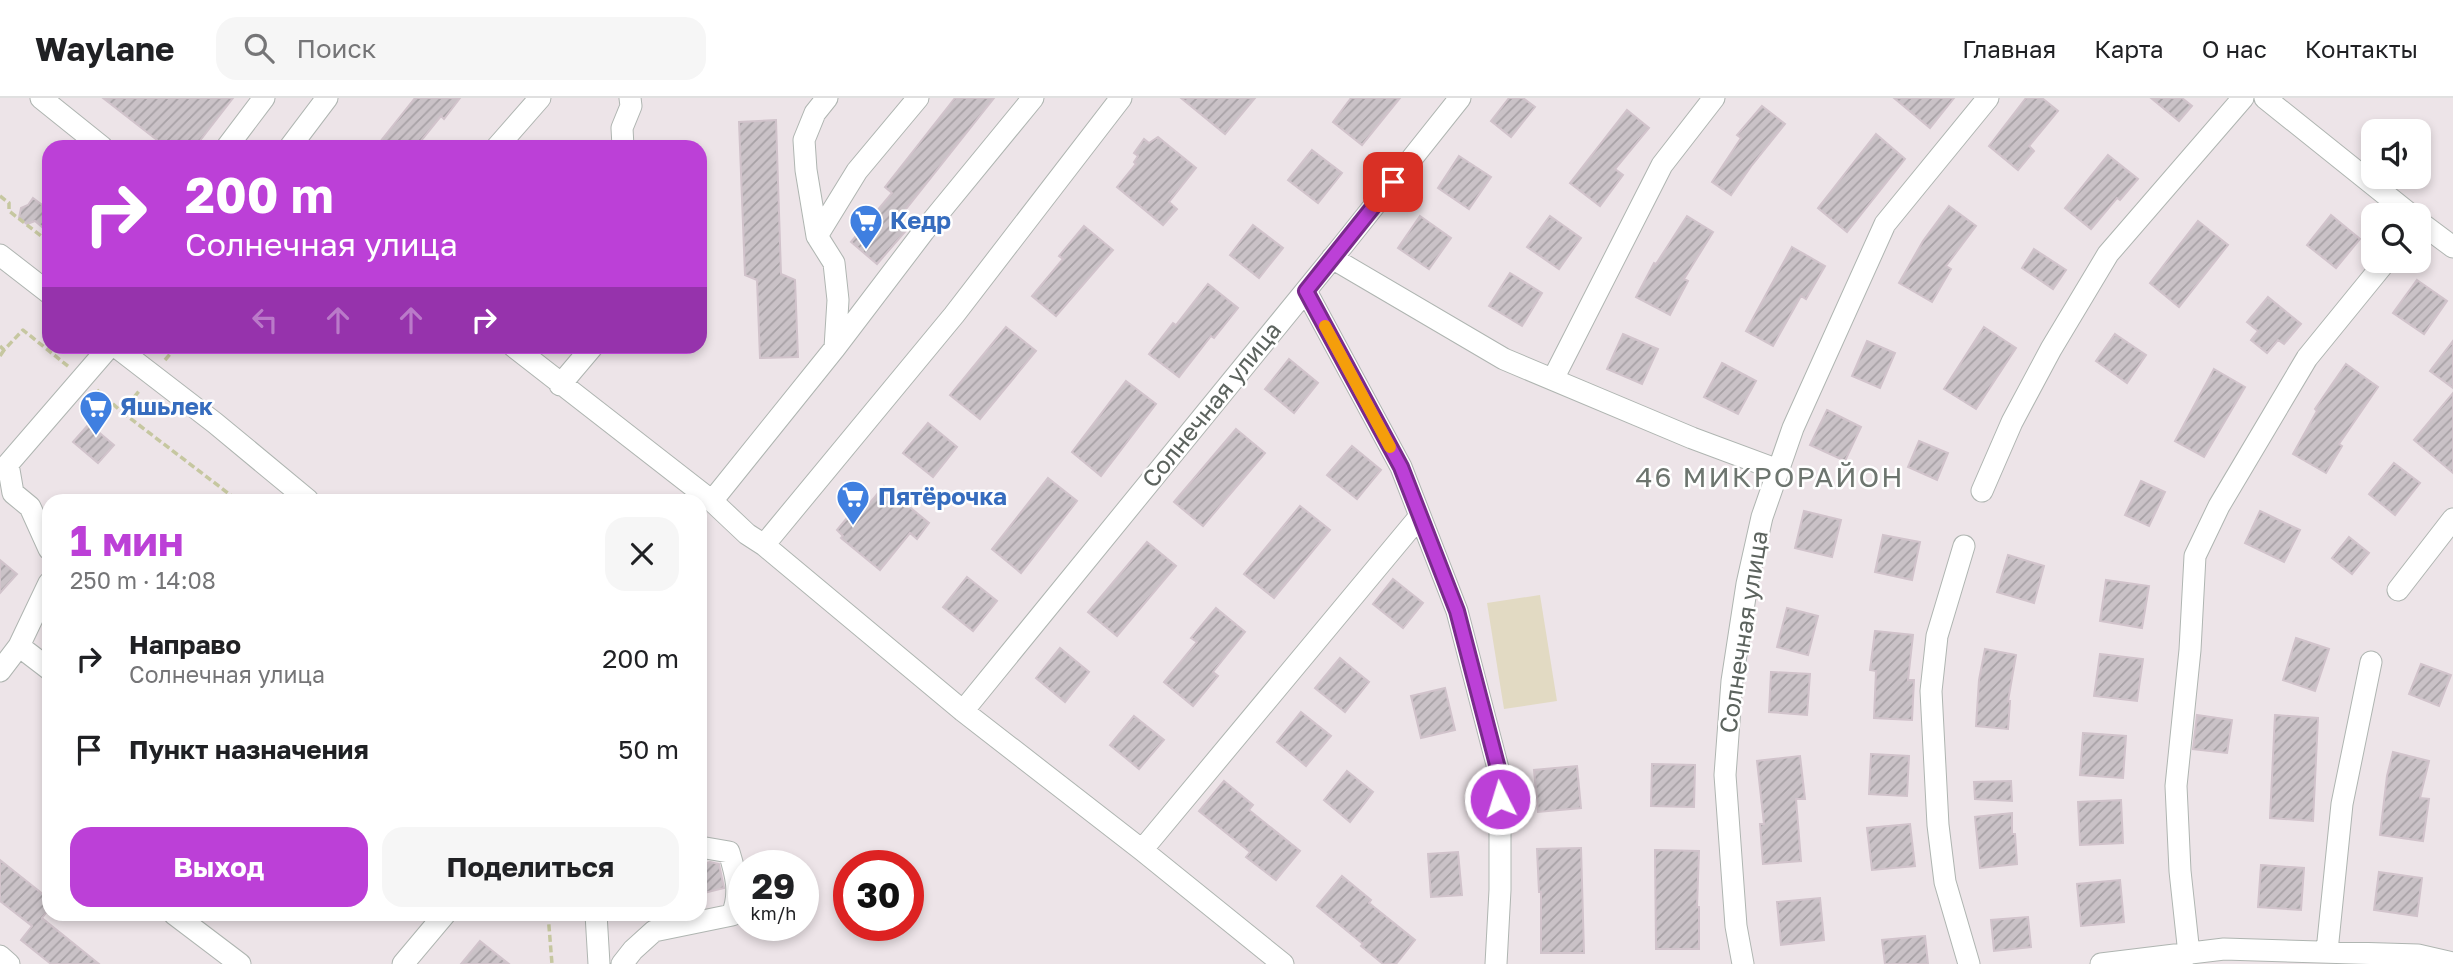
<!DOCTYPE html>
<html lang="ru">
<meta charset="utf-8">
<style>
:root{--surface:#fff;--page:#f6f6f6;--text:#202124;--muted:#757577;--line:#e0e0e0;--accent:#bc40d7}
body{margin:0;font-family:"Golos Text",sans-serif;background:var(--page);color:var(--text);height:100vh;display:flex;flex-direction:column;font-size:26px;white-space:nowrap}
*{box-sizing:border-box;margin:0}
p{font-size:23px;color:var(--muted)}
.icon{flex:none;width:38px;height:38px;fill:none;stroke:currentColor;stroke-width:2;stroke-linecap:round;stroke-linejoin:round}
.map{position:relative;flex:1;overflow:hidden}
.sheet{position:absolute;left:42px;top:396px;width:665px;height:427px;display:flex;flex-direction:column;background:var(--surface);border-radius:21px;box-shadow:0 4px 10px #0003}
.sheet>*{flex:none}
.guide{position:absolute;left:42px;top:42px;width:665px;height:214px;border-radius:21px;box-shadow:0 4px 10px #0003;background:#bc40d7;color:#fff;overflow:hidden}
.tools{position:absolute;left:2361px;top:21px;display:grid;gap:14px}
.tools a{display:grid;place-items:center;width:70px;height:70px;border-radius:14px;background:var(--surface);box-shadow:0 4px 10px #0003;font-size:35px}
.speed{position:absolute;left:728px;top:752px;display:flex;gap:14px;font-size:35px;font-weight:700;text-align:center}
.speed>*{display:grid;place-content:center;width:91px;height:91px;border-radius:50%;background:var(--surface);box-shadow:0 4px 10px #0003;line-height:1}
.speed small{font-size:18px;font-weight:400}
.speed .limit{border:10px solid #d22;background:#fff;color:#111}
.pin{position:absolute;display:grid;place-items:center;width:60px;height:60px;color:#fff;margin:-30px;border-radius:14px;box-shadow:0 4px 10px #0006}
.me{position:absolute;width:77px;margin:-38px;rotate:355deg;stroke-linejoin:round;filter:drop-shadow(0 0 5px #0008)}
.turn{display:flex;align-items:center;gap:24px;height:147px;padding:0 28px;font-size:32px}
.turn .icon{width:91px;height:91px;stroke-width:2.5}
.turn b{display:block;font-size:49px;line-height:60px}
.lanes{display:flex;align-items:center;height:66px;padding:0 28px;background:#0003;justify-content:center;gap:35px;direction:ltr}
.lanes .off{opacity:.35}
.round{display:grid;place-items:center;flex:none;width:74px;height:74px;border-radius:21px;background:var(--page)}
.headline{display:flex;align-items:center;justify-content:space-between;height:119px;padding:0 28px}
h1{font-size:42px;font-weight:700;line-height:52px;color:var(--accent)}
.primary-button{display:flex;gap:14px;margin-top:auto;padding:14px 28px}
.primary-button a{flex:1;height:80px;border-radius:21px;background:var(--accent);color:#fff;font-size:28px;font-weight:700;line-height:80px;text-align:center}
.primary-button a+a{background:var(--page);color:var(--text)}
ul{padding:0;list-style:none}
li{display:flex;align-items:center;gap:21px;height:91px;padding:0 28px}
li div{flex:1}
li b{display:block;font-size:26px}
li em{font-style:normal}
header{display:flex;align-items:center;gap:42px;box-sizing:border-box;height:98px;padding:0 35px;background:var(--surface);border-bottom:2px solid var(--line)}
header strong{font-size:33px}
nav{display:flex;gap:38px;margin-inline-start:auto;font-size:24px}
.search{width:490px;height:63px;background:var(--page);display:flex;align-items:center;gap:18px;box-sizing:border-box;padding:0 24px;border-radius:21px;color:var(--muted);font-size:26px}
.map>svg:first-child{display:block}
.pitch{fill:#e2dac3}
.building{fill:url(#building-hatch);stroke:#d1c3cb;stroke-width:2}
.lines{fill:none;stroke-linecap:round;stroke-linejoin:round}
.minor-casing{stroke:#afb5b1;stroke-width:23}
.path{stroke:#c6c7a0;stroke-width:3.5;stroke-dasharray:7 3.5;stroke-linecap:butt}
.minor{stroke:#fff;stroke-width:21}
.route-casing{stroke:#7a2a8c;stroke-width:18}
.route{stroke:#bc40d7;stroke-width:12}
.slow{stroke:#f59e0b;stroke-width:12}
.labels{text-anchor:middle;stroke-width:5;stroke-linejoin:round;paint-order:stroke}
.shop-label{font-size:24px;font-weight:bold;fill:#366cbe;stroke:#fff;text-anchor:start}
.street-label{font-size:24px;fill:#5c635e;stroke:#fff}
.quarter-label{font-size:28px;letter-spacing:2px;fill:#6d756f;stroke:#fff}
</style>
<header>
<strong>Waylane</strong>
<div class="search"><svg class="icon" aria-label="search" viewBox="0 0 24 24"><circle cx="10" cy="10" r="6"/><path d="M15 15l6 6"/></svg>Поиск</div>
<nav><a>Главная</a><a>Карта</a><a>О нас</a><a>Контакты</a></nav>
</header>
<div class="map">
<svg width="2453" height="866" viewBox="0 0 2453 866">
<defs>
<pattern id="building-hatch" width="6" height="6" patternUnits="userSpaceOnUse" patternTransform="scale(1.75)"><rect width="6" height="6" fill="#cac2c7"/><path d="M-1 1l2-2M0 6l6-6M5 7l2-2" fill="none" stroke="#a7a1a5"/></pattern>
</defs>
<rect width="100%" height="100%" fill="#ede4e8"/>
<path class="pitch" d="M1540,497l17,106 -53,8 -17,-106z"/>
<path class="building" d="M103,0h130l-38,49h-29z
M415,0h45l-16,21 -3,-3 -25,31h-40z
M955,0h39l-95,120 10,9 -32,37 -26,-22 41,-49 -7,-6z
M1181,0h74l-30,36z
M1351,0h49l-38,47 -29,-23z
M1509,0h14l12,9 -24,30 -20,-16z
M1894,0h60l-24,30z
M2026,0h16l16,13 -29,35 5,5 -16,19 -29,-24z
M2151,0h31l10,8 -13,15z
M1762,8l23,18 -33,41 -21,30 -19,-13 29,-44 -4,-3z
M1627,12l22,18 -34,41 8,6 -23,31 -30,-23z
M776,22l5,154 14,6 3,77 -38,1 -3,-78 -12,-5 -6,-153z
M1876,36l29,25 -58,73 -29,-24z
M1158,39l38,31 -27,34 8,7 -14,16 -46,-38 19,-23 -2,-2 4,-6 -4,-3 10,-14 5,4z
M1312,52l30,23 -24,30 -30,-23z
M2108,57l30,24 -18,21 -3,-2 -26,31 -26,-21z
M1459,58l32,21 -22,32 -31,-21z
M33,100l16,12v23l-14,-12 -8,3 -8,-6 2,-10 7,-3z
M1949,108l27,20 -30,40 5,3 -19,33 -33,-19 24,-42z
M2331,117l29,24 -24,29 -29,-23z
M1420,118l31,22 -22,31 -31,-21z
M1550,118l31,22 -22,31 -32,-22z
M1687,118l26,16 -29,47 4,2 -18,34 -34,-18 18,-34 2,1z
M2198,123l30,24 -49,62 -29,-24z
M1253,127l30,23 -24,30 -29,-23z
M1084,128l29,24 -57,66 -24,-20 31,-37 -4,-3z
M1792,149l33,19 -19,33 -5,-3 -28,50 -27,-15z
M2034,151l32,21 -13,19 -31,-21z
M1510,175l32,20 -20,33 -33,-20z
M2417,182l30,21 -23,33 -31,-21z
M1208,186l30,24 -24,30 -3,-2 -32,41 -30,-23 24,-31 3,2z
M2268,199l33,27 -17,20 -6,-4 -11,13 -16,-13 7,-9 -11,-9z
M1006,229l30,24 -56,68 -30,-24z
M1984,229l32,21 -40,61 -32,-20z
M1623,236l35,15 -16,35 -35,-15z
M2115,236l31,21 -19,28 -31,-22z
M1867,243l28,12 -15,35 -28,-12z
M2453,243v47l-23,-17z
M1289,261l29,24 -24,30 -29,-24z
M1722,265l34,18 -18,33 -34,-17z
M2346,266l32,23 -39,57 3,2 -16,27 -33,-19 24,-43 -2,-2z
M2214,271l31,18 -41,70 -29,-16z
M1126,283l30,23 -55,72 -29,-24z
M2453,295v80l-39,-33z
M1827,312l34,17 -16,34 -35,-16z
M928,325l29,24 -24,30 -30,-24z
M89,326l25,21 -16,18 -25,-21z
M1236,331l29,24 -62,73 -29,-24z
M1919,343l29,12 -11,27 -29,-13z
M1352,348l29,24 -24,29 -30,-24z
M2394,365l26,20 -25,32 -26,-21z
M1048,380l29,23 -56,72 -29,-24z
M2141,383l24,11 -16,34 -24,-11z
M884,388l45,37 -12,16 -7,-6 -30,37 -39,-32 2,-2 -6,-6 15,-18 6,5z
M1300,408l30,24 -56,68 -30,-24z
M1804,413l37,9 -9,37 -37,-9z
M2260,413l40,19 -16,32 -39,-19z
M1883,437l37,7 -8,38 -37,-8z
M2349,439l20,16 -17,21 -20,-16z
M1147,444l29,24 -59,70 -29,-24z
M2008,457l36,11 -10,37 -37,-11z
M0,462l17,14 -17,19z
M967,479l30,24 -24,30 -30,-24z
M1393,481l30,24 -20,25 -30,-24z
M2106,482l43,6 -7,42 -42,-7z
M1216,510l29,24 -32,40 5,4 -25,30 -29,-24 33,-40 -6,-4z
M1787,510l31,8 -10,39 -31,-8z
M1875,533l38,4 -5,45h6l-2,40 -38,-2 2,-47 -6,-1z
M2296,540l33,11 -14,42 -32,-11z
M1060,550l29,24 -24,30 -29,-24z
M1985,551l31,6 -8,46h2l-2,28 -32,-3 3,-46z
M2100,556l43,5 -6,42 -43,-5z
M1340,560l29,24 -24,30 -30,-24z
M2421,566l30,11 -12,31 -30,-12z
M1771,574l39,2 -3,41 -38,-3z
M1445,590l10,42 -34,8 -10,-42z
M1301,614l30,24 -25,30 -29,-24z
M2197,617l35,5 -5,33 -34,-4z
M2275,617l43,3 -5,103 -43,-3z
M1134,618l30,24 -25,29 -29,-24z
M2083,635l43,3 -3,42 -43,-3z
M2393,654l36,9 -9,37 9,1 -6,42 -43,-6 7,-59z
M1871,656l38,2 -2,40 -38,-2z
M1800,658l5,43h-9l5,62 -38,3 -3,-40h4l-7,-63z
M1652,666l43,1 -1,42 -43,-1z
M1577,668l4,42 -43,4 -4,-42z
M1347,673l26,21 -23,30 -26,-22z
M1224,683l29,24 -4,5 51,41 -24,29 -30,-23 4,-5 -51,-41z
M2011,683l1,20 -37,-2 -1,-17z
M2121,702l2,43 -43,2 -2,-43z
M2012,715v21h3l2,30 -37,4 -5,-51z
M1910,726l5,42 -43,4 -5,-42z
M1581,750l3,105h-43v-61h-2l-2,-43z
M1655,752l44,1 -2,56h2v42h-43z
M1458,754l4,43 -31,2 -3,-43z
M0,762l49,39v10l-7,9 57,46h-48l-30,-24 11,-14 -32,-25z
M710,764l9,2 5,24 -24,6v-29z
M2261,767l43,3 -3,42 -43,-3z
M2379,774l43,6 -5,38 -43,-6z
M1342,778l29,24 -2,3 46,37 -19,24h-13l-22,-18 2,-2 -46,-38z
M2120,782l4,42 -43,4 -4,-42z
M1820,800l4,42 -43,5 -4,-43z
M2028,819l3,30 -37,4 -3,-31z
M1925,838l3,28h-43l-3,-24z
M480,843l29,23h-48z"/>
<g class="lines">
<defs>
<path id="minor" d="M41,0l61,49
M827,0l-12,15 -11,27 2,30 11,66 17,27 4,37 -3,48
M2265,0l146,117
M227,49l37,-49
M290,49l37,-49
M497,49l43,-49
M623,49l-1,-19 9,-22 -1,-8
M2418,123l35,26
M817,138l40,-65 61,-73
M0,157l49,38
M1332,160l172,101 188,79 86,32
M1306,193l95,176 56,144 43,165v114l-4,74
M115,248l100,77 93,77
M513,248l199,155 35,33 17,11 199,166 179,139 141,114
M1553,281l109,-214 52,-67
M560,287l33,-39
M1982,393l30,-69 39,-73 57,-95 135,-156
M712,403l123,-153 89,-117 109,-133
M764,447l190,-230 167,-217
M1964,448l-27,90 -6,55 7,134 7,57 24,82
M49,451l-19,-42 -17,-14 -5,-29 102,-118
M2398,492l55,-71
M19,548l30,23
M0,573l19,-25 30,-63
M963,613l380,-466 117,-147
M1142,752l278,-334
M174,816l66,50
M596,816l3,50
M2327,853l15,-147 29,-142
M2189,856l-9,-83 -4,-85 14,-136 5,-94 24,-50 88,-148 79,-97
M0,858l9,8
M403,866l42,-50
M622,866l11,-14 21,-19 78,-16c9,-22 4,-40 -3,-63l-29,-5
M1743,866l-7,-38 -11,-151 7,-94 15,-97 15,-67 31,-89 92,-204 103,-126
M2101,866l123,-15 194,6 35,8"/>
</defs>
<use href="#minor" class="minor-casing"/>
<path class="path" d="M0,98l9,7v8l40,31
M0,248l4,4 19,-20 46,37
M0,258l4,-6
M165,262l12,-14
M97,292l25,22 18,-22
M122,314l115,88
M548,816l4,50"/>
<use href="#minor" class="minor"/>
</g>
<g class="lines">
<defs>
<path id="route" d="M1393,84l-87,109 95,176 56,144 43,165v23"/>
</defs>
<use href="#route" class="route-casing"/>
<use href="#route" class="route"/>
<path class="slow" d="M1325,228l65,121"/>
</g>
<defs>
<symbol id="supermarket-pin" viewBox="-11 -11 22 30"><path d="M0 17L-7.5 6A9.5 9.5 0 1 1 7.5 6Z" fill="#3f7fe0" stroke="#fff"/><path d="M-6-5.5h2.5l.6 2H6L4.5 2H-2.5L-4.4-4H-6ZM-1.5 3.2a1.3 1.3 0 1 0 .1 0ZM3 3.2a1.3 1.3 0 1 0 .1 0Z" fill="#fff"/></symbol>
</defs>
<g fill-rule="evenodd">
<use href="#supermarket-pin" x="847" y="104" width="38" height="52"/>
<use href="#supermarket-pin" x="77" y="290" width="38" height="52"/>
<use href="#supermarket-pin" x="834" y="380" width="38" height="52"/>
</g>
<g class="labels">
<g class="shop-label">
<text x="890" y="131">Кедр</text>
<text x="120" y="317">Яшьлек</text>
<text x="878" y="407">Пятёрочка</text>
</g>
<g class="street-label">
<text transform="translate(1212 307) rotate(-51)" y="8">Солнечная улица</text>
<text transform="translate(1744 534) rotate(-81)" y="8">Солнечная улица</text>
</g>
<g class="quarter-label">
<text x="1770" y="389">46 МИКРОРАЙОН</text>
</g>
</g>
</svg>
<div class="tools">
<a><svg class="icon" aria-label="sound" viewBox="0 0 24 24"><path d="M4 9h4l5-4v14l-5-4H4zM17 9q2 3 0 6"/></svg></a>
<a><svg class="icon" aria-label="search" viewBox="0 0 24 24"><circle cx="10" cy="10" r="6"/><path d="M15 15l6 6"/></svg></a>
</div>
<div class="speed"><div>29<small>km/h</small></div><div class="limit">30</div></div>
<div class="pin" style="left:1393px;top:84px;background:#d93025"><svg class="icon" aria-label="arrive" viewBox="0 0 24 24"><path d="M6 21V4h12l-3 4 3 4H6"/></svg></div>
<svg class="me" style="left:1500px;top:701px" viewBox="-20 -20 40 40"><circle r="17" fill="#bc40d7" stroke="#fff" stroke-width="3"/><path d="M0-11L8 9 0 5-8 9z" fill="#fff"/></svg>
<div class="guide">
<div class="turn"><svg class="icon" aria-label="right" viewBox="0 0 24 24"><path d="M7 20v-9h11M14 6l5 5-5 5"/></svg><div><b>200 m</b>Солнечная улица</div></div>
<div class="lanes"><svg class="icon off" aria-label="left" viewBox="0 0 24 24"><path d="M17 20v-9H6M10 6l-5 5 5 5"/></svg><svg class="icon off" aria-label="ahead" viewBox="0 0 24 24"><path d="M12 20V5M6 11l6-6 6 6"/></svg><svg class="icon off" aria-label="ahead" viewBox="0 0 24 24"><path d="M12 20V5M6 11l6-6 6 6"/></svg><svg class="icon" aria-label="right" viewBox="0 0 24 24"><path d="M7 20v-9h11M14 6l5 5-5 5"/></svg></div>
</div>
<section class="sheet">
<div class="headline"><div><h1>1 мин</h1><p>250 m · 14:08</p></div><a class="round"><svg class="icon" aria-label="close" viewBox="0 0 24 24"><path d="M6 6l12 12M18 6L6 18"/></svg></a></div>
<ul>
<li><svg class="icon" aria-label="right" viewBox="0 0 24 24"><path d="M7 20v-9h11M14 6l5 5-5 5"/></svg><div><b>Направо</b><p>Солнечная улица</p></div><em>200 m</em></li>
<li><svg class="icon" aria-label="arrive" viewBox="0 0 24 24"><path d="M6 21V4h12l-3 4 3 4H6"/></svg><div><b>Пункт назначения</b></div><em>50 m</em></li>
</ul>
<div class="primary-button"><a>Выход</a><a>Поделиться</a></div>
</section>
</div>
